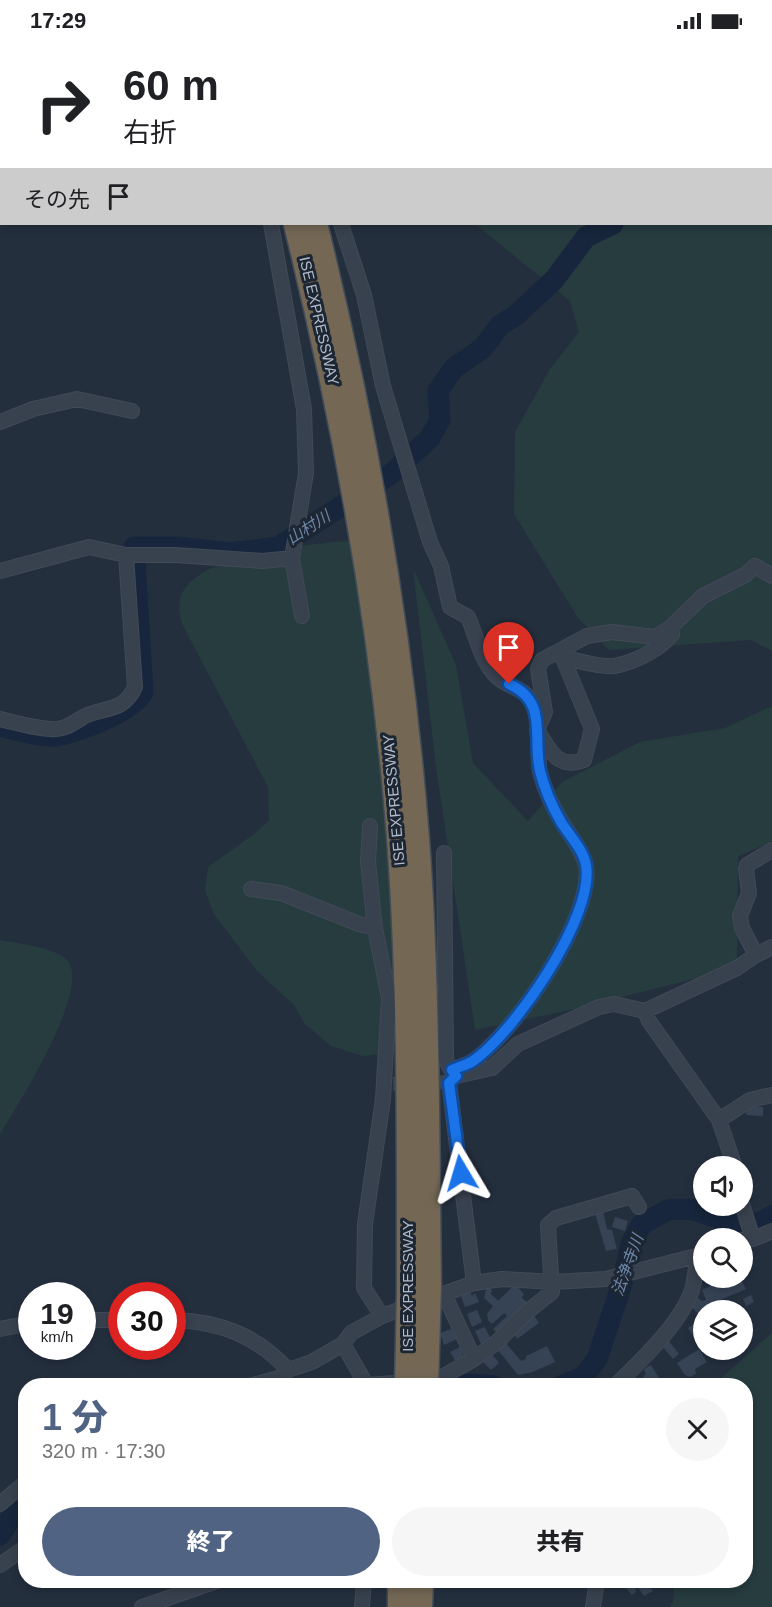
<!DOCTYPE html>
<html lang="ja">
<meta charset="utf-8">
<style>
:root{--surface:#fff;--page:#f6f6f6;--text:#202124;--muted:#757577;--accent:#506383}
body{margin:0;font-family:Arial,"Noto Sans JP",sans-serif;background:var(--page);color:var(--text);height:100vh;display:flex;flex-direction:column;font-size:22px;white-space:nowrap}
*{box-sizing:border-box;margin:0}
p{font-size:20px;color:var(--muted)}
.icon{flex:none;width:33px;height:33px;fill:none;stroke:currentColor;stroke-width:2;stroke-linecap:round;stroke-linejoin:round}
.map{position:relative;flex:1;overflow:hidden}
.panel{position:absolute;left:18px;top:1336px;width:735px;height:210px;display:flex;flex-direction:column;background:var(--surface);border-radius:24px;box-shadow:0 3px 9px #0003}
.panel>*{flex:none}
.hud{position:absolute;left:0px;top:0px;width:772px;height:183px;box-shadow:0 3px 9px #0003;background:#fff;color:var(--text);overflow:hidden}
.controls{position:absolute;left:693px;top:1114px;display:grid;gap:12px}
.controls a{display:grid;place-items:center;width:60px;height:60px;border-radius:50%;background:var(--surface);box-shadow:0 3px 9px #0003;font-size:30px}
.speed{position:absolute;left:18px;top:1240px;display:flex;gap:12px;font-size:30px;font-weight:700;text-align:center}
.speed>*{display:grid;place-content:center;width:78px;height:78px;border-radius:50%;background:var(--surface);box-shadow:0 3px 9px #0003;line-height:1}
.speed small{font-size:15px;font-weight:400}
.speed .limit{border:9px solid #d22;background:#fff;color:#111}
.pin{position:absolute;display:grid;place-items:center;width:51px;height:51px;color:#fff;margin:-62px -26px;border-radius:50% 50% 50% 0;rotate:-45deg;box-shadow:0 0 6px #0007}
.pin .icon{rotate:45deg}
.me{position:absolute;width:66px;margin:-33px;rotate:353deg;stroke-linejoin:round;filter:drop-shadow(0 0 4px #0008)}
.turn{display:flex;align-items:center;gap:21px;height:126px;padding:0 24px;font-size:27px}
.turn .icon{width:78px;height:78px;stroke-width:2.5}
.turn b{display:block;font-size:42px;line-height:51px}
.then{display:flex;align-items:center;height:57px;padding:0 24px;background:#0003;gap:12px;font-size:22px}
.round{display:grid;place-items:center;flex:none;width:63px;height:63px;border-radius:32px;background:var(--page)}
.summary{display:flex;align-items:center;justify-content:space-between;height:102px;padding:0 24px}
h1{font-size:36px;font-weight:800;line-height:45px;color:var(--accent)}
.button{display:flex;gap:12px;margin-top:auto;padding:12px 24px}
.button a{flex:1;height:69px;border-radius:36px;background:var(--accent);color:#fff;font-size:24px;font-weight:800;line-height:69px;text-align:center}
.button a+a{background:var(--page);color:var(--text)}
.status{display:flex;justify-content:space-between;align-items:center;height:42px;padding:0 30px;background:var(--surface);direction:ltr}
.status svg{height:16px;fill:currentColor}
.map>svg:first-child{display:block}
.green{fill:#263c3f}
.lines{fill:none;stroke-linecap:round;stroke-linejoin:round}
.river{stroke:#17263c;stroke-width:21}
.building{fill:#364354}
.minor-tunnel{stroke:#3a4453;stroke-width:14;stroke-dasharray:14 7;stroke-linecap:butt}
.minor-casing{stroke:#414a57;stroke-width:16}
.motorway-casing{stroke:#434c59;stroke-width:27}
.minor{stroke:#38414e;stroke-width:14}
.motorway{stroke:#746855;stroke-width:24}
.motorway-bridge-casing{stroke:#434c59;stroke-width:27;stroke-linecap:butt}
.motorway-bridge{stroke:#746855;stroke-width:24}
.route-casing{stroke:#114b97;stroke-width:15}
.route{stroke:#1a73e8;stroke-width:10}
.labels{text-anchor:middle;stroke-width:6;stroke-linejoin:round;paint-order:stroke}
.street-label{font-size:15px;fill:#b4bcc9;stroke:#1d2633}
.water-label{font-size:16px;font-style:italic;fill:#6d86a8;stroke:#1d2633}
</style>
<div class="status"><b>17:29</b><svg viewBox="0 0 49 12"><path d="M0 12V9h3v3zM5 12V6h3v6zM10 12V3h3v9zM15 12V0h3v12zM26 1h20v11H26zM47 4h2v5h-2z"/></svg></div>
<div class="map">
<svg width="772" height="1565" viewBox="0 0 772 1565">
<rect width="100%" height="100%" fill="#242f3e"/>
<path class="green" d="M281,0h491v609l-21,-11 -142,10 -31,-32 -64,-104 1,-82 35,-63 29,-37 -9,-31 -95,-77h296v-180z
M346,499l33,6 23,451 -8,35 -12,21 -19,2 -32,-10 -27,-23 -10,-18 -37,-34 -43,-57 -9,-23 3,-24 46,-33 15,-14 -1,-33 -86,-163c-3,-12 -5,-25 3,-36 27,-35 119,-43 161,-47z
M413,526l43,97 17,98 55,58 34,-39 78,-40 85,-14 47,-22v136l-34,14 -1,112 -167,42 -95,20 -39,-263z
M0,898c19,4 50,6 66,19 29,25 -50,149 -66,175z
M772,1291v274h-102l3,-5 1,-21h72v-195h-34z"/>
<g class="lines">
<path class="river" d="M771,154h1
M0,684c14,3 43,12 56,10 22,-4 77,-24 87,-44l-9,-145h43l53,6 48,-6 113,-73 39,-36 10,-18 -2,-29 16,-23 29,-20 17,-23 15,-9 39,-36 32,-43 27,-13
M460,1344l11,-2 23,2
M561,1344l22,-9 14,-18 25,-75 9,-40 11,-20 26,-14 10,-1 16,1 47,16 22,-5 9,-5
M0,1493l19,-29 7,-6"/>
</g>
<path class="building" d="M747,1064l16,1v9l-17,-1z
M603,1169l4,18 5,1 5,19 -11,2 -11,-38z
M615,1175l13,4 -3,10 -13,-4z
M727,1236h8l-6,3 1,3 11,-5 5,10 -38,16 -9,10 -9,-10 8,-7 4,3 4,-1 -4,-10z
M517,1244l7,8 -2,4 5,4 -30,31 -4,-4 14,-13 -3,-3 -12,11 -4,-4 -1,-6 6,-8 -9,-8 2,-9 5,-1 1,4 -2,1 8,8 14,-14z
M470,1250l2,4 3,-3 4,9 -14,5 -4,-11z
M751,1253l3,7 -8,4 -3,-7z
M477,1268l5,12 -10,5 -5,-13z
M532,1271l7,10 -22,16 -5,-8z
M698,1279l6,4v22l-3,1 -13,-20z
M485,1285l6,13 -10,4 -6,-13z
M451,1287l6,10 -13,6 -4,-12z
M669,1299l10,13 -6,5 -11,-13z
M505,1300l16,19 5,-2v-3l21,-10 8,16 -22,10 -15,3 -21,-26z
M460,1305l3,9 -7,6 -6,-10z
M699,1307l8,13 -12,7 1,5 -6,3 -5,-2 -8,-12z
M490,1309l9,12 -8,7 -10,-10z
M651,1323l13,21h-15l-6,-10 3,-2 -2,-5z
M353,1335l3,9h-26z
M310,1336l2,8h-18l-1,-3z
M620,1539h15l1,11 -4,3z
M646,1539l7,10 -9,5 -7,-10z"/>
<g class="lines">
<path class="minor-tunnel" d="M393,1042l56,-2"/>
<defs>
<path id="minor" d="M216,0l1,2
M0,50h2
M271,182l33,185 2,64 -14,85 10,58
M341,182l23,71 19,91 47,156 11,24 9,41 18,10c8,19 13,43 27,58 17,17 31,8 41,38 6,18 0,40 4,59 4,16 13,36 22,50 8,14 21,28 24,44 8,51 -72,167 -113,195 -6,4 -15,6 -22,9l5,6
M0,380l33,-13 44,-10 55,12
M0,529l89,-24 37,8h49l88,6 29,-3
M670,586l2,6c-12,16 -38,28 -57,32 -15,2 -37,-6 -52,-8l29,71 -8,31c-27,10 -34,-10 -47,-30l8,-18 -7,-43 4,-9 45,-24 25,-4 43,5 15,-9 33,-32 42,-21 10,-9 17,10
M0,677c16,4 34,9 51,10 12,2 24,-7 34,-13 20,-9 39,-4 50,-29l-9,-132
M370,784l-2,36 7,66 14,70 -6,101 -18,125 -1,64 18,28
M444,811l2,207 5,10
M251,847l30,4 78,31 16,4
M756,913l16,-8
M645,969l92,-43 19,-13 -14,-27 -2,-12 9,-23 -3,-24 1,-4 25,-15
M719,1078l31,-20 22,-5
M742,1162l11,35
M742,1198l11,-1 19,-8
M474,1241l-25,-201 7,-6 36,-8 26,-24 81,-37 15,-3 31,7 4,10 70,99 16,47
M446,1256l28,61
M82,1278h40
M172,1278c47,1 84,15 116,50
M0,1287l32,-6
M343,1302l24,42
M367,1343l70,-5 37,-21 23,-17 30,-30 25,-20 -4,-67 8,-7 76,-22 7,11
M249,1344l30,-8 9,-8 24,-8 31,-18 8,-11 31,-17 92,-33 28,-4 51,3 53,-3 98,-25
M615,1344c25,-24 66,-63 77,-96 3,-10 4,-22 5,-33
M0,1462l26,-22
M0,1523l26,-18
M142,1565l75,-26
M362,1565l2,-26
M593,1565l4,-26"/>
<path id="motorway" d="M245,0l1,2
M264,0v2
M296,182c50,201 87,406 103,613 11,151 10,303 10,454
M315,182c50,202 86,408 102,615 11,149 10,298 12,447
M400,1565v-26
M420,1565l1,-26"/>
</defs>
<use href="#minor" class="minor-casing"/>
<use href="#motorway" class="motorway-casing"/>
<use href="#minor" class="minor"/>
<use href="#motorway" class="motorway"/>
<defs>
<path id="motorway-bridge" d="M407,1344l2,-95
M426,1344l3,-100"/>
</defs>
<use href="#motorway-bridge" class="motorway-bridge-casing"/>
<use href="#motorway-bridge" class="motorway-bridge"/>
</g>
<g class="lines">
<defs>
<path id="route" d="M461,1131l-12,-90 7,-7 -4,-6c6,-3 15,-5 21,-9 41,-28 122,-145 113,-196 -3,-16 -17,-30 -25,-43 -8,-14 -17,-35 -21,-51 -8,-35 9,-69 -31,-87"/>
</defs>
<use href="#route" class="route-casing"/>
<use href="#route" class="route"/>
</g>
<g class="labels">
<g class="street-label">
<text transform="translate(319 279) rotate(77)" y="5">ISE EXPRESSWAY</text>
<text transform="translate(394 758) rotate(-95)" y="5">ISE EXPRESSWAY</text>
<text transform="translate(408 1244) rotate(-90)" y="5">ISE EXPRESSWAY</text>
</g>
<g class="water-label">
<text transform="translate(308 485) rotate(-33)" y="6">山村川</text>
<text transform="translate(627 1223) rotate(-70)" y="6">法浄寺川</text>
</g>
</g>
</svg>
<div class="controls">
<a><svg class="icon" aria-label="sound" viewBox="0 0 24 24"><path d="M4 9h4l5-4v14l-5-4H4zM17 9q2 3 0 6"/></svg></a>
<a><svg class="icon" aria-label="search" viewBox="0 0 24 24"><circle cx="10" cy="10" r="6"/><path d="M15 15l6 6"/></svg></a>
<a><svg class="icon" aria-label="layers" viewBox="0 0 24 24"><path d="M12 4l9 5-9 5-9-5zM3 14l9 5 9-5"/></svg></a>
</div>
<div class="speed"><div>19<small>km/h</small></div><div class="limit">30</div></div>
<div class="pin" style="left:509px;top:642px;background:#d93025"><svg class="icon" aria-label="arrive" viewBox="0 0 24 24"><path d="M6 21V4h12l-3 4 3 4H6"/></svg></div>
<svg class="me" style="left:461px;top:1131px" viewBox="-20 -20 40 40"><path d="M0-17L14 15 0 8-14 15z" fill="#1a73e8" stroke="#fff" stroke-width="4"/></svg>
<div class="hud">
<div class="turn"><svg class="icon" aria-label="right" viewBox="0 0 24 24"><path d="M7 20v-9h11M14 6l5 5-5 5"/></svg><div><b>60 m</b>右折</div></div>
<div class="then">その先<svg class="icon" aria-label="arrive" viewBox="0 0 24 24"><path d="M6 21V4h12l-3 4 3 4H6"/></svg></div>
</div>
<section class="panel">
<div class="summary"><div><h1>1 分</h1><p>320 m · 17:30</p></div><a class="round"><svg class="icon" aria-label="close" viewBox="0 0 24 24"><path d="M6 6l12 12M18 6L6 18"/></svg></a></div>
<div class="button"><a>終了</a><a>共有</a></div>
</section>
</div>
